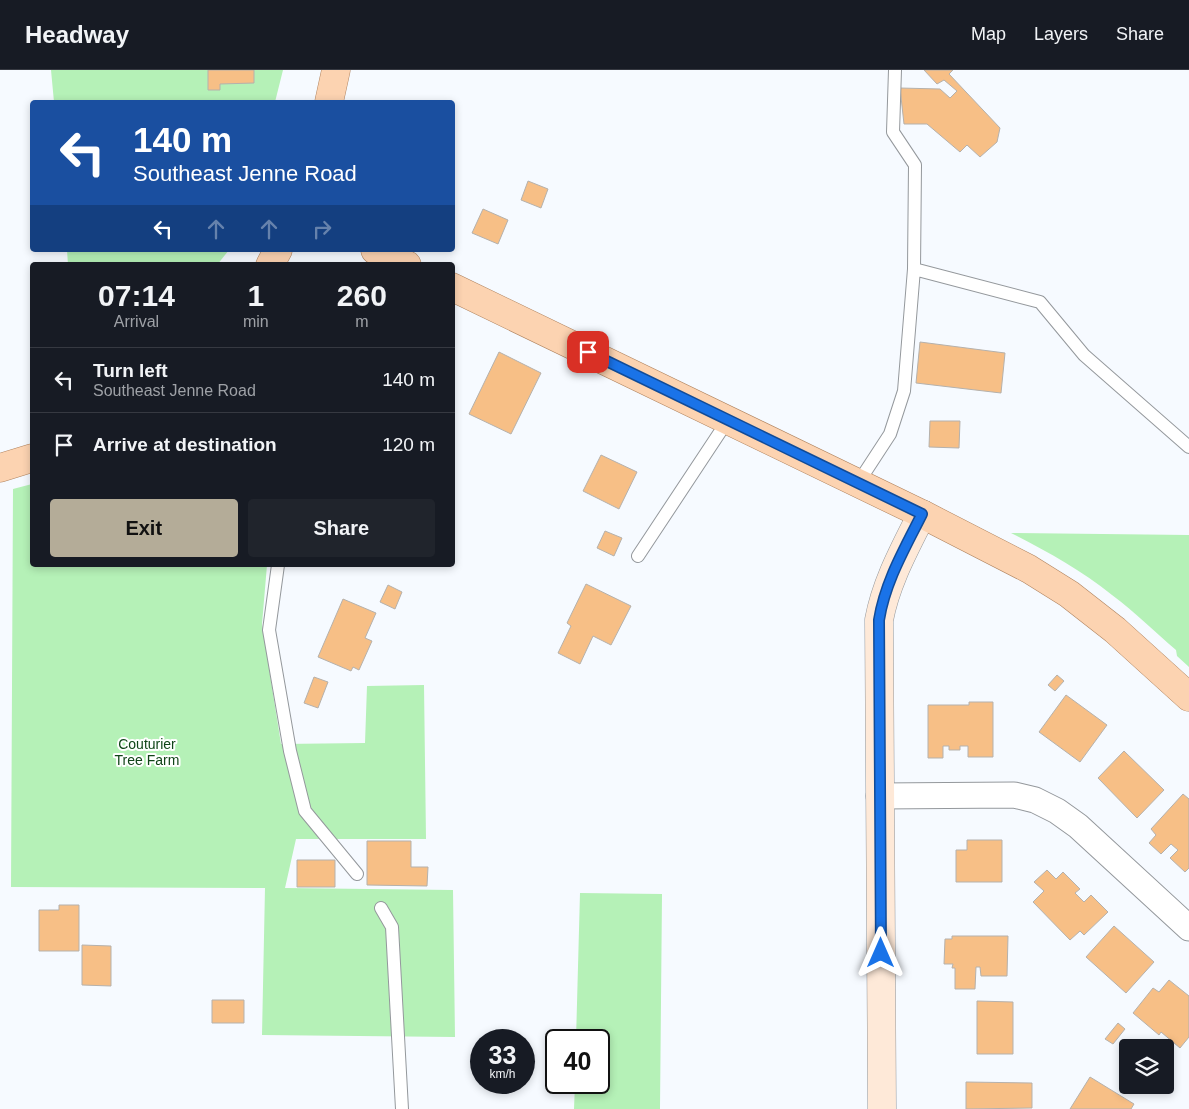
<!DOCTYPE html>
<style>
:root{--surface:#171b24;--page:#20242c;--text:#f1f3f6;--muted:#9ea1a6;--line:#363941;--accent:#b4ac98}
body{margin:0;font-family:Arial,sans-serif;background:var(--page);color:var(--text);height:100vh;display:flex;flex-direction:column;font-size:19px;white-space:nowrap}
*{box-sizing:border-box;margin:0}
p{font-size:16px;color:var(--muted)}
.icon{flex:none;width:28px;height:28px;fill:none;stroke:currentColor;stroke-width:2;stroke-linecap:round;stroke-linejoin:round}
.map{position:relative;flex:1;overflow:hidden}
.panel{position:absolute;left:30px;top:192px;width:425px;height:305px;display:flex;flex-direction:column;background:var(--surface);border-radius:5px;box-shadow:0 2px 8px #0003}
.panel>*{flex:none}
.hud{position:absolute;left:30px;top:30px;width:425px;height:152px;border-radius:5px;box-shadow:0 2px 8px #0003;background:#1a4fa0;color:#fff;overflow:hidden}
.controls{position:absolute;left:1119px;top:969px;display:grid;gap:10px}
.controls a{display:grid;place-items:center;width:55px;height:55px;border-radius:5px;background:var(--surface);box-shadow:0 2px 8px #0003;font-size:25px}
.speed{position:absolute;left:470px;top:959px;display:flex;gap:10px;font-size:25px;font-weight:700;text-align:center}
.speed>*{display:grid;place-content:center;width:65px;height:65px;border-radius:50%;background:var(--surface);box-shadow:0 2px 8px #0003;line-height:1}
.speed small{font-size:12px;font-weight:400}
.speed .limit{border:2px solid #111;border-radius:8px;background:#fff;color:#111}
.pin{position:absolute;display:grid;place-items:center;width:42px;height:42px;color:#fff;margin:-21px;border-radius:10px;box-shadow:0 2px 8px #0006}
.me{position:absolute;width:55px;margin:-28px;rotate:0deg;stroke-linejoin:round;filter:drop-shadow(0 0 4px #0008)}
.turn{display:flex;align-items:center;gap:18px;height:105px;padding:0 20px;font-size:22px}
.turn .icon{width:65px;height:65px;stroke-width:2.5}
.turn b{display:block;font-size:35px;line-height:42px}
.lanes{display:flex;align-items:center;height:48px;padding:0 20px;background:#0003;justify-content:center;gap:25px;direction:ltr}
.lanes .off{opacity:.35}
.eta{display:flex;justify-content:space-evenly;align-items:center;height:85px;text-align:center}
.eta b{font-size:30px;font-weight:700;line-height:35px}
.button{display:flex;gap:10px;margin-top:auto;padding:10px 20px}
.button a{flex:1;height:58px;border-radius:5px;background:var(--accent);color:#111;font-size:20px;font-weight:700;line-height:58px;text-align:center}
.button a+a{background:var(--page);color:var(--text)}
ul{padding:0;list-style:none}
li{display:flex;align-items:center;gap:15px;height:65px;padding:0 20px;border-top:1px solid var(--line)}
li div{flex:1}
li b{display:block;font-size:19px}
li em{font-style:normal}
header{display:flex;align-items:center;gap:30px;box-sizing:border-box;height:70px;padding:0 25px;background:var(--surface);border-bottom:1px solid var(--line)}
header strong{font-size:24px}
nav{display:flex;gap:28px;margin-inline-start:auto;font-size:18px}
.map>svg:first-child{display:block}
.green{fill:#b5f1b7}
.building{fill:#f7bf86;stroke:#b5b1ac}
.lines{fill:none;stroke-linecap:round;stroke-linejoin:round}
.lane-casing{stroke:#94989c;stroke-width:14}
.street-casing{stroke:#94989c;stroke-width:27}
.secondary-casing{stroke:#94989c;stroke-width:29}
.primary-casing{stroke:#af835f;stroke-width:29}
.lane{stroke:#fff;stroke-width:12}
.street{stroke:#fff;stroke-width:25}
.secondary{stroke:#fee9d8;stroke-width:28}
.primary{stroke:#fcd3b1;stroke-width:28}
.route-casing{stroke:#114b97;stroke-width:12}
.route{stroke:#1a73e8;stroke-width:9}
.labels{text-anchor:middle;stroke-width:4;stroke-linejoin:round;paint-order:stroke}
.park-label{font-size:14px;fill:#104518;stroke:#fff}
</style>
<header>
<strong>Headway</strong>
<nav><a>Map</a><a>Layers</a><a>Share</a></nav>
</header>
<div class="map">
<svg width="1189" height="1039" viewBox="0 0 1189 1039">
<rect width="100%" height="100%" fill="#f6faff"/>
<path class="green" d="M51,0h232l-8,32h-221z
M67,180h162l-12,15h-149z
M32,414v81h235l-5,59 19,120 84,-1 2,-57 57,-1 2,154h-130l-11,49 168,2 2,147 -193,-2 3,-147 -254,-1 2,-398z
M1011,463l178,2v132l-12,-11 -1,-6c-21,-18 -41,-38 -64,-55 -31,-25 -66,-44 -101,-62z
M580,823l82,1 -2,215h-86l1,-26 24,-1v-42h-23z"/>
<path class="building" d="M208,0h46v13l-34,1v6h-12z
M924,0h29l-4,4 51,54 -3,14 -17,15 -13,-12 -7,7 -33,-28h-23l-4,-36 40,1 10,9 7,-7 -13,-11 -7,4z
M528,111l20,8 -7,19 -20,-8z
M483,139l25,11 -10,24 -26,-11z
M920,272l85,11 -4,40 -85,-10z
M499,282l42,21 -30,61 -42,-20z
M930,351h30l-1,27 -30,-1z
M601,385l36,17 -18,37 -36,-18z
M605,461l17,7 -8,18 -17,-8z
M586,514l45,22 -20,39 -18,-9 -13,28 -22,-11 13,-27 -4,-3z
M388,515l14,7 -7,17 -15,-7z
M343,529l33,14 -11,25 7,3 -13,29 -6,-3 -2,4 -33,-14z
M1057,605l7,6 -9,10 -7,-6z
M314,607l14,5 -10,26 -14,-5z
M1066,625l41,30 -27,37 -41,-30z
M969,632h24v55h-25v-11h-8v4h-11v-4h-6v12h-15v-53h41z
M1124,681l40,39 -27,28 -39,-40z
M1183,724l6,5v69l-4,4 -15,-14 8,-8 -7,-6 -10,10 -12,-11 7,-8 -5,-6z
M967,770h35v42h-46v-32h11z
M367,771h44v26h17l-1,19 -60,-1z
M297,790h38v27h-38z
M1047,800l9,9 7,-7 17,17 -5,4 9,9 7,-7 17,17 -24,23 -4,-4 -10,9 -37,-38 11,-11 -10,-9z
M59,835h20v46h-40v-41h20z
M1114,856l40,36 -28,31 -40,-36z
M952,866h56l-1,40h-26l-1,-9h-4l-1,22h-20v-21h-3l1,-4h-9l1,-25h7z
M82,875l29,1v40l-29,-1z
M1169,910l20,16v41l-9,11 -19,-16 -2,3 -26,-22 20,-25 6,4z
M212,930h32v23h-32z
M977,931l36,1v52h-36z
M1118,953l7,6 -12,15 -8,-5z
M1090,1007l44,27 -3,5h-61z
M966,1012l66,1v25l-66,1z"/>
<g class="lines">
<defs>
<path id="lane" d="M914,199l126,33 44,53 105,92
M858,413l32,-49 14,-43 10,-122 1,-104 -22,-33 2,-62
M638,486l90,-136
M278,495l-9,65 21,121 15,60 52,63
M381,838l11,19 10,182"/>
<path id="street" d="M879,726l135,-1 21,5 22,11 21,15 111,102"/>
<path id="secondary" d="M882,1039l-3,-489c7,-38 26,-72 43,-106"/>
<path id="primary" d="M329,32l7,-32
M375,180l32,15
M270,195l8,-15
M452,217l470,227 107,55 40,25 46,36 74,67
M0,398l32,-10"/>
</defs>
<use href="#lane" class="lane-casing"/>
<use href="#street" class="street-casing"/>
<use href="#secondary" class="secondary-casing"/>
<use href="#primary" class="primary-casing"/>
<use href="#lane" class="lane"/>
<use href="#street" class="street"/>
<use href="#secondary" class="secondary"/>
<use href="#primary" class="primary"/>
</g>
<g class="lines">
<defs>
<path id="route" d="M588,282l334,162c-17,34 -37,68 -43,106l2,333"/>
</defs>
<use href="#route" class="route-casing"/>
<use href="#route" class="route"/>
</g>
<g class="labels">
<g class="park-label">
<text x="147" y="679">Couturier<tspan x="147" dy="16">Tree Farm</tspan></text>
</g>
</g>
</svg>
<div class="controls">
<a><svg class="icon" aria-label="layers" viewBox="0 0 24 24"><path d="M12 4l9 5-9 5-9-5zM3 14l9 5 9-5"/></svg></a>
</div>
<div class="speed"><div>33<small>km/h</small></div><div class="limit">40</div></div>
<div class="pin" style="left:588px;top:282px;background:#d93025"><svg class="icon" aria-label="arrive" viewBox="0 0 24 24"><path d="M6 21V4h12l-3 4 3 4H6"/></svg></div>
<svg class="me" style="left:881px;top:883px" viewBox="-20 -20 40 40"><path d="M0-17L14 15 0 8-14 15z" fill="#1a73e8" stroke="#fff" stroke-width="4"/></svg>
<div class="hud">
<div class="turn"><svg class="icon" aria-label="left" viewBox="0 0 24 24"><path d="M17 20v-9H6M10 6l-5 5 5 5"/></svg><div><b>140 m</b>Southeast Jenne Road</div></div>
<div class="lanes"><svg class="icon" aria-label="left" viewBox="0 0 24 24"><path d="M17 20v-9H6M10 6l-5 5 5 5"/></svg><svg class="icon off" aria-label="ahead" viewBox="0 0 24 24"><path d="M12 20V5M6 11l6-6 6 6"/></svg><svg class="icon off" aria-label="ahead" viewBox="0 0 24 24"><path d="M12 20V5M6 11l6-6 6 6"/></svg><svg class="icon off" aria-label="right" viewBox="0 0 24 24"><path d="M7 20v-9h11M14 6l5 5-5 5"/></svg></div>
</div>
<section class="panel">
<div class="eta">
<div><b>07:14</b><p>Arrival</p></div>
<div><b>1</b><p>min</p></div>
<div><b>260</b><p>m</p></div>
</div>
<ul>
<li><svg class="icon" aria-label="left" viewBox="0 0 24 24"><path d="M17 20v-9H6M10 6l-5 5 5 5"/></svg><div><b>Turn left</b><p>Southeast Jenne Road</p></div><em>140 m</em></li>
<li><svg class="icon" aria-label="arrive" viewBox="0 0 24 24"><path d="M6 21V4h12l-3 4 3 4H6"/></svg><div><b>Arrive at destination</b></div><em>120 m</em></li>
</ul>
<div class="button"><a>Exit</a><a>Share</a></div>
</section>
</div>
